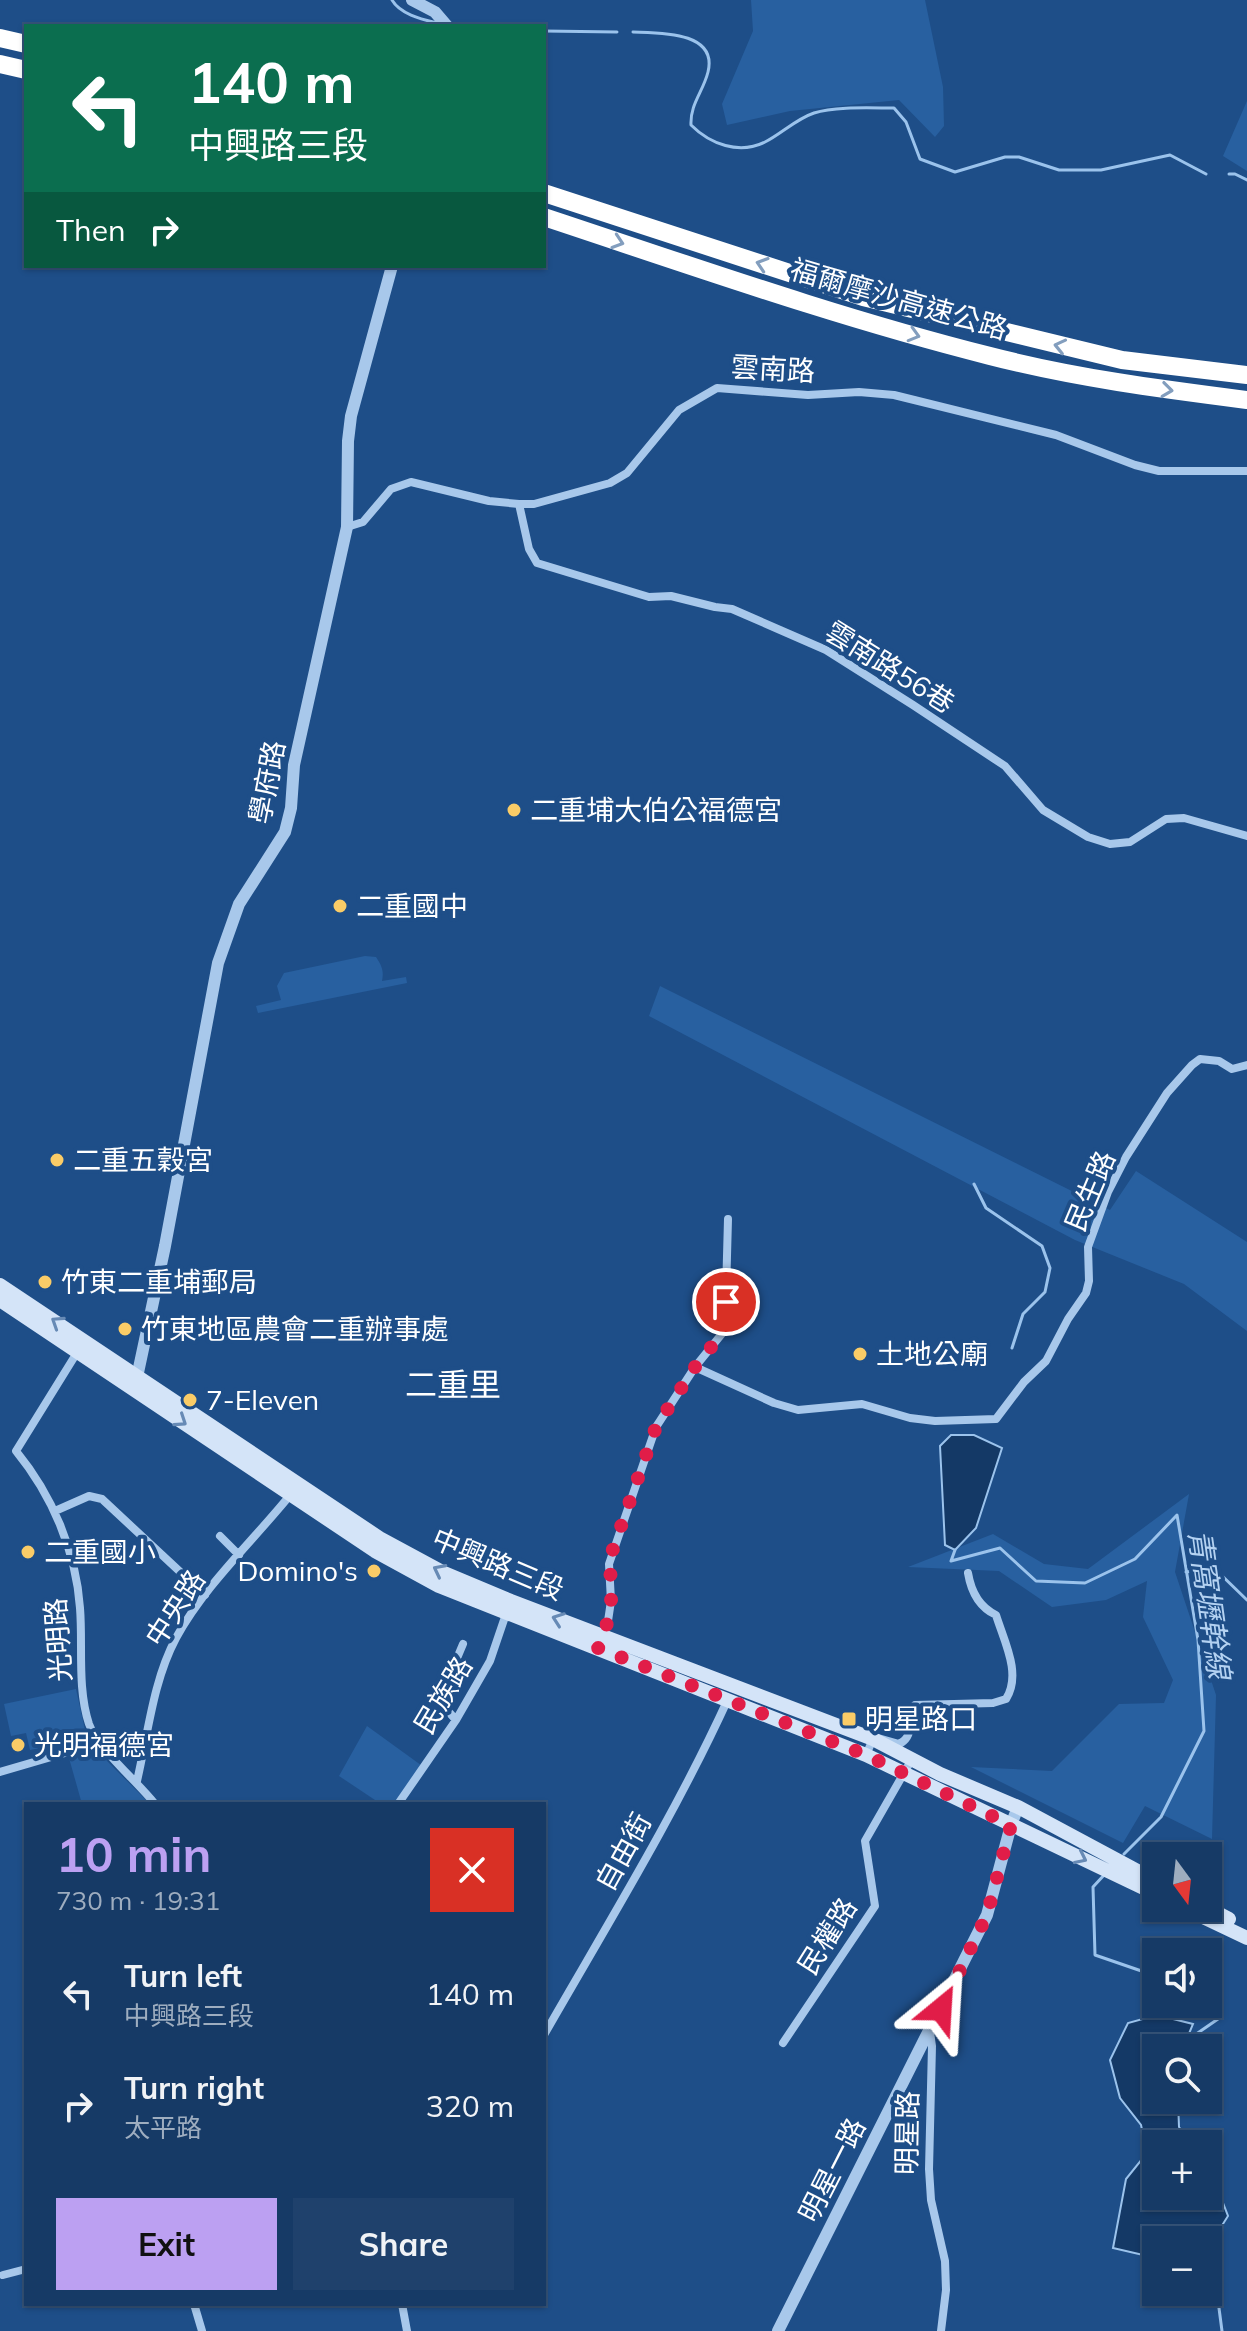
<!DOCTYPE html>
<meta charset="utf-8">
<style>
:root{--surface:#163a66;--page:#1f416c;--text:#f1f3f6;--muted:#9eadbf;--line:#35547a;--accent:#bca0f2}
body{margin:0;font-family:Mulish,"Noto Sans TC",sans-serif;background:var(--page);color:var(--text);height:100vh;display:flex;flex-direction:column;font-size:30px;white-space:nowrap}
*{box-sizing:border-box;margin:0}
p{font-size:26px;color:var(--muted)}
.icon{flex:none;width:44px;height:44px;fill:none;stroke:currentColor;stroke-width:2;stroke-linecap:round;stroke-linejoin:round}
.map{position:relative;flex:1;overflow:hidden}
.drawer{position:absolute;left:24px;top:1802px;width:522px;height:504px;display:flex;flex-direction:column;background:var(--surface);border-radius:0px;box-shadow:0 2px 6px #0004,0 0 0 2px var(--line)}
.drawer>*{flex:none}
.hud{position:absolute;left:24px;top:24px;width:522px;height:244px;border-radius:0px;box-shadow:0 2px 6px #0004,0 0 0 2px var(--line);background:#0b6e4f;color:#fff;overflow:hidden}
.needle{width:52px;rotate:165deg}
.controls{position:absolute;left:1142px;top:1842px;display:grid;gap:16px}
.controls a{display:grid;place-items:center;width:80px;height:80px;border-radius:0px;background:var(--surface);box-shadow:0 2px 6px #0004,0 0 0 2px var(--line);font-size:40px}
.pin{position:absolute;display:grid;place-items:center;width:68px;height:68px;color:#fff;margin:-34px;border:4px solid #fff;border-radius:50%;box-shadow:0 2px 8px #0007}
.me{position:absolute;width:88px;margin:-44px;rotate:27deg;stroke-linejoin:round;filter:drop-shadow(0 0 6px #0008)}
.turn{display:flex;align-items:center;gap:28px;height:168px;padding:0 32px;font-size:36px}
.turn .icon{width:104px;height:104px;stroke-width:2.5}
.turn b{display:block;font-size:56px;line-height:68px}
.then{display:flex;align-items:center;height:76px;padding:0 32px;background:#0003;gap:16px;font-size:30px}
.round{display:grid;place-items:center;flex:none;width:84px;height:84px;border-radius:0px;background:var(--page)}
.overview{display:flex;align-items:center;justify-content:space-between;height:136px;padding:0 32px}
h1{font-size:48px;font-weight:700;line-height:60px;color:var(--accent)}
.cta{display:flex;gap:16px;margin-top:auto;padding:16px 32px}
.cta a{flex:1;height:92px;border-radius:0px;background:var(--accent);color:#111;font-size:32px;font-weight:700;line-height:92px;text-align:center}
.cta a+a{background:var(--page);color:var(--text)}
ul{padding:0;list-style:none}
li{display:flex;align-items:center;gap:24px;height:112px;padding:0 32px}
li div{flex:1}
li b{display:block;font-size:30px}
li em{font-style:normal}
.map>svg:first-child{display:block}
.green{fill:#2860a0}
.water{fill:#143966;stroke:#9bc3ec;stroke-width:2}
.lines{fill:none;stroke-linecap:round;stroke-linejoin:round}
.stream{stroke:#9bc3ec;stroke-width:3}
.minor{stroke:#a8c8eb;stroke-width:8}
.tertiary{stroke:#a8c8eb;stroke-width:12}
.secondary{stroke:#d4e4f8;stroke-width:14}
.motorway{stroke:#fff;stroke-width:18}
.oneway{stroke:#839ebe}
.oneway2{stroke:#678ab5}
.route{stroke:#e11d48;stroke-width:14;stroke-dasharray:0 25.2}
.poi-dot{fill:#facc67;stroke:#1e4e88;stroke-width:3}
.labels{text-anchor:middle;stroke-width:8;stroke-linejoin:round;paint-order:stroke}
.street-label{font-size:28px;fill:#fff;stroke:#1e4e88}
.poi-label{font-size:28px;fill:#fff;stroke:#1e4e88;text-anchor:start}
.water-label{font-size:30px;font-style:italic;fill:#b4d2f2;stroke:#1e4e88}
.quarter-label{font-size:32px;fill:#fff;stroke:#1e4e88}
</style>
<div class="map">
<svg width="1247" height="2331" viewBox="0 0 1247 2331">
<rect width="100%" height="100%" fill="#1e4e88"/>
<path class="green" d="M751,0h174l18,87 1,39 -9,11 -36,-37 -109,11 -63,14 -5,-21 31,-73z
M1247,101v70l-24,-15z
M365,956l11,1c6,9 8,14 6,24l24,-4 1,6 -149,30 -2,-7 25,-6 -4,-14 7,-13z
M660,986l450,224 26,-39 111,71v89l-63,-47 -109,-44 -426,-224z
M1189,1494l-14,78 41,123 -4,144 -67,-33 -22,37 -152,-76 81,4 67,-67 45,-1 9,-23 -30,-63 4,-36 -41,19 -54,7 -53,-36 -91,-4 85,-33 51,30 44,5z
M76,1689l11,50 -57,11 -4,-17 -15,3 -7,-32z
M367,1726l58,42 -25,36h-19l-42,-28z
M98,1752l52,52h-68l-13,-46z"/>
<path class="water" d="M951,1435h23l28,13 -26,80 -21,22 -10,-5 -5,-99z
M1157,2015l36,9 -10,24h-27v52h22l1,27 13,17h-36v52h52v-32l20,52 -12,19 -1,37 -7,-2v-30h-52v18l-43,-10 13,-69 21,-26 -6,-28 -21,-27 -10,-38 18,-37z"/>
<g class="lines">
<path class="stream" d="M392,0c8,14 29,19 45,23
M544,31l73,1
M633,32c26,1 85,-1 75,40 -5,20 -18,32 -17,53 19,19 48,30 74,17 16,-8 31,-23 49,-29 21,-7 58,-5 80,-5l12,14 14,37 35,13 50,-15h14l40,13h42l69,-15 36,19
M1229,174h6l12,6
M974,1184l12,24 56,38 8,22 -5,24 -22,22 -11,34
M955,1550l-4,11 49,-13 36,33 49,2 50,-24 42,-44 21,125 6,91 -43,86 -37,37
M1186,1572l28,-4 33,32
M1105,1874l-12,13 2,68 61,21
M1176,2048l42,-29 -15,-15
M1214,2270l8,61"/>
<path class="minor" d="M519,504l10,45 8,14 112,34 22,-1 44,11 17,2 94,41 87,55 92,61 38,44 45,27 22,7 20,-2 36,-23 18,-1 63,18
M347,527l16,-5 28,-33 20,-7 78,19 30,3h15l76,-21 17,-10 52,-63 38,-22 91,7 51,-3 35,3 162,40 79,30 24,6h88
M78,1351l-62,100c36,44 60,100 64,157 3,37 -3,80 9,116 9,25 48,57 66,80
M695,1367l79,36 24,7 64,-6 48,14 25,3 61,-2 28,-37 22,-21 22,-42 18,-26 3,-12 -1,-34 20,-55 18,-35 41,-64 25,-28 8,-6 19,2 13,8 15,-4
M55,1511l34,-15 13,3 103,96
M220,1536l19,19
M601,1640l7,-19 3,-20 -2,-37 47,-137 39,-60 30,-37 3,-111
M456,1720l-17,-19 24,-57
M866,1755l7,-16 5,-1 21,6c13,-6 12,-19 9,-31l7,-8 78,-2 13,-4c16,-25 -2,-58 -10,-84 -17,-8 -25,-24 -28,-42
M0,1772l82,-24 20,-2
M137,1781c11,-47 16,-100 39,-143 29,-53 77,-97 115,-144
M398,1804l58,-84 34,-59 17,-50
M930,2032l2,14 -3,123 2,31 14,61 1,29 -5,41
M544,2035c63,-110 131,-220 184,-336
M783,2043l92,-137 -10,-65 47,-82
M3,2275l23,-6
M194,2304l8,27
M402,2304l5,27"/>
<path class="tertiary" d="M412,0l23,12 12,14
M136,1382l29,-136 53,-283 21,-59 46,-72 6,-24 3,-43 53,-238 1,-86 3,-25 41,-150
M778,2331l209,-416 24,-90 7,-18"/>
<path class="secondary" d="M0,1285l381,254 63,34 67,28 362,138 67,35 78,33 138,74
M0,1300l375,251 64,35 427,169 290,139
M1184,1908l63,30
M1208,1908l21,11"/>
<path class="motorway" d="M0,38l26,6
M0,64l26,6
M544,193l319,104 259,63 125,15
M544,217c148,49 295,101 446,139 85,22 171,33 257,44"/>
</g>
<defs><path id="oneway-chevron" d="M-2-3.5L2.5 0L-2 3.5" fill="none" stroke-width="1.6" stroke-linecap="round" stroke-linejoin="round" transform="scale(2)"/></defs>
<g class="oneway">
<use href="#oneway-chevron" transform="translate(618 242) rotate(18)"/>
<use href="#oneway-chevron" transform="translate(762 264) rotate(-162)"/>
<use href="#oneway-chevron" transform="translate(914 335) rotate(16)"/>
<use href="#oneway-chevron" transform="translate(1060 346) rotate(-167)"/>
<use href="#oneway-chevron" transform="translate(1167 390) rotate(7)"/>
</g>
<g class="oneway2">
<use href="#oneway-chevron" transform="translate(57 1322) rotate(-147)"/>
<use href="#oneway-chevron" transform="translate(181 1421) rotate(34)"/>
<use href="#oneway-chevron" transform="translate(439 1570) rotate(-153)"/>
<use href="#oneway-chevron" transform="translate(558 1619) rotate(-160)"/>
<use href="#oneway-chevron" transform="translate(1081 1858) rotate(26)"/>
</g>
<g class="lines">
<path class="route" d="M726,1302l-1,28 -30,37 -39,60 -43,122c-5,18 -1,34 -2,53 -1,16 -7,31 -13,46l268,107 145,70 -24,90 -46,94"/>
</g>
<g class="poi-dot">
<circle cx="514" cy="810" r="8"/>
<circle cx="340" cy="906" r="8"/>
<circle cx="57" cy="1160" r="8"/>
<circle cx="45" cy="1282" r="8"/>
<circle cx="125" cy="1329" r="8"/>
<circle cx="860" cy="1354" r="8"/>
<circle cx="190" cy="1400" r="8"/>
<circle cx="28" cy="1552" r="8"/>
<circle cx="374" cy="1571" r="8"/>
<rect x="841" y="1711" width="16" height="16" rx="4"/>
<circle cx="18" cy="1745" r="8"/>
</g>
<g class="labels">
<g class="street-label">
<text transform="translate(899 299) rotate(16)" y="10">福爾摩沙高速公路</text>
<text transform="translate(773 369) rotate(3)" y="10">雲南路</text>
<text transform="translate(890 667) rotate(32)" y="10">雲南路56巷</text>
<text transform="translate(267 782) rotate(-79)" y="10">學府路</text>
<text transform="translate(1090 1191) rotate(-67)" y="10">民生路</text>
<text transform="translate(498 1564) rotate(23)" y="10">中興路三段</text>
<text transform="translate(175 1608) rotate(-57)" y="10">中央路</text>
<text transform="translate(58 1640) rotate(-94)" y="10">光明路</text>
<text transform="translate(443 1695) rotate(-59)" y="10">民族路</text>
<text transform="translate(623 1852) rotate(-61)" y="10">自由街</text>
<text transform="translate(827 1936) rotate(-58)" y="10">民權路</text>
<text transform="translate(907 2133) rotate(-89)" y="10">明星路</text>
<text transform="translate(832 2170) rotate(-63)" y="10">明星一路</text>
</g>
<g class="poi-label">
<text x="530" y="820">二重埔大伯公福德宮</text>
<text x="356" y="916">二重國中</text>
<text x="73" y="1170">二重五穀宮</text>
<text x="61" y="1292">竹東二重埔郵局</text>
<text x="141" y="1339">竹東地區農會二重辦事處</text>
<text x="876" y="1364">土地公廟</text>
<text x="206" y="1410">7-Eleven</text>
<text x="44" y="1562">二重國小</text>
<text x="358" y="1581" text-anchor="end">Domino's</text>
<text x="865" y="1729">明星路口</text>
<text x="34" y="1755">光明福德宮</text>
</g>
<g class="water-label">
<text transform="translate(1209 1604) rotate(82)" y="10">青窩壢幹線</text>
</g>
<g class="quarter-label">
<text x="453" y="1396">二重里</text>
</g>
</g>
</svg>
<div class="controls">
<a><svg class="needle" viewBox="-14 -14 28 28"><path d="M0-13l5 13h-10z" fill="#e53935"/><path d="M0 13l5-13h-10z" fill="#9eadbf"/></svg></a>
<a><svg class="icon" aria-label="sound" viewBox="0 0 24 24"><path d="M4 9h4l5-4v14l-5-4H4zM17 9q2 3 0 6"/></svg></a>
<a><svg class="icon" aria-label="search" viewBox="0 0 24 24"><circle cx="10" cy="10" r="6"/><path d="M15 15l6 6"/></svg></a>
<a>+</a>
<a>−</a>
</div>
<div class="pin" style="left:726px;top:1302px;background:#d93025"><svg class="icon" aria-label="arrive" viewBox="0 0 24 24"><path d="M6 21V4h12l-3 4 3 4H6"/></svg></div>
<svg class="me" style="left:941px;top:2009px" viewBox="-20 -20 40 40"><path d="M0-17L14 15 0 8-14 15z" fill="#e11d48" stroke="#fff" stroke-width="4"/></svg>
<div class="hud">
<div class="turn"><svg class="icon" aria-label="left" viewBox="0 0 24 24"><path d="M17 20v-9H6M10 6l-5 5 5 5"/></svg><div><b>140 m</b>中興路三段</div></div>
<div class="then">Then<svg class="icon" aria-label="right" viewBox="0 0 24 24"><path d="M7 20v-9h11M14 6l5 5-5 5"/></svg></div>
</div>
<section class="drawer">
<div class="overview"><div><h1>10 min</h1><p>730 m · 19:31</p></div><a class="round" style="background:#d93025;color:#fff"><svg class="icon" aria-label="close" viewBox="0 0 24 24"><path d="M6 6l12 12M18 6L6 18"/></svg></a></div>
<ul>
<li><svg class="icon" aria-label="left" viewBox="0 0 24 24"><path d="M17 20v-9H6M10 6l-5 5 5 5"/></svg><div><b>Turn left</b><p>中興路三段</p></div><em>140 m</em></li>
<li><svg class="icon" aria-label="right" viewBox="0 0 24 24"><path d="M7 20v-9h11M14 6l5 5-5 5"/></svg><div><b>Turn right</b><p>太平路</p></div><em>320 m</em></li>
</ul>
<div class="cta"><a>Exit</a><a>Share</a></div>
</section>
</div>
